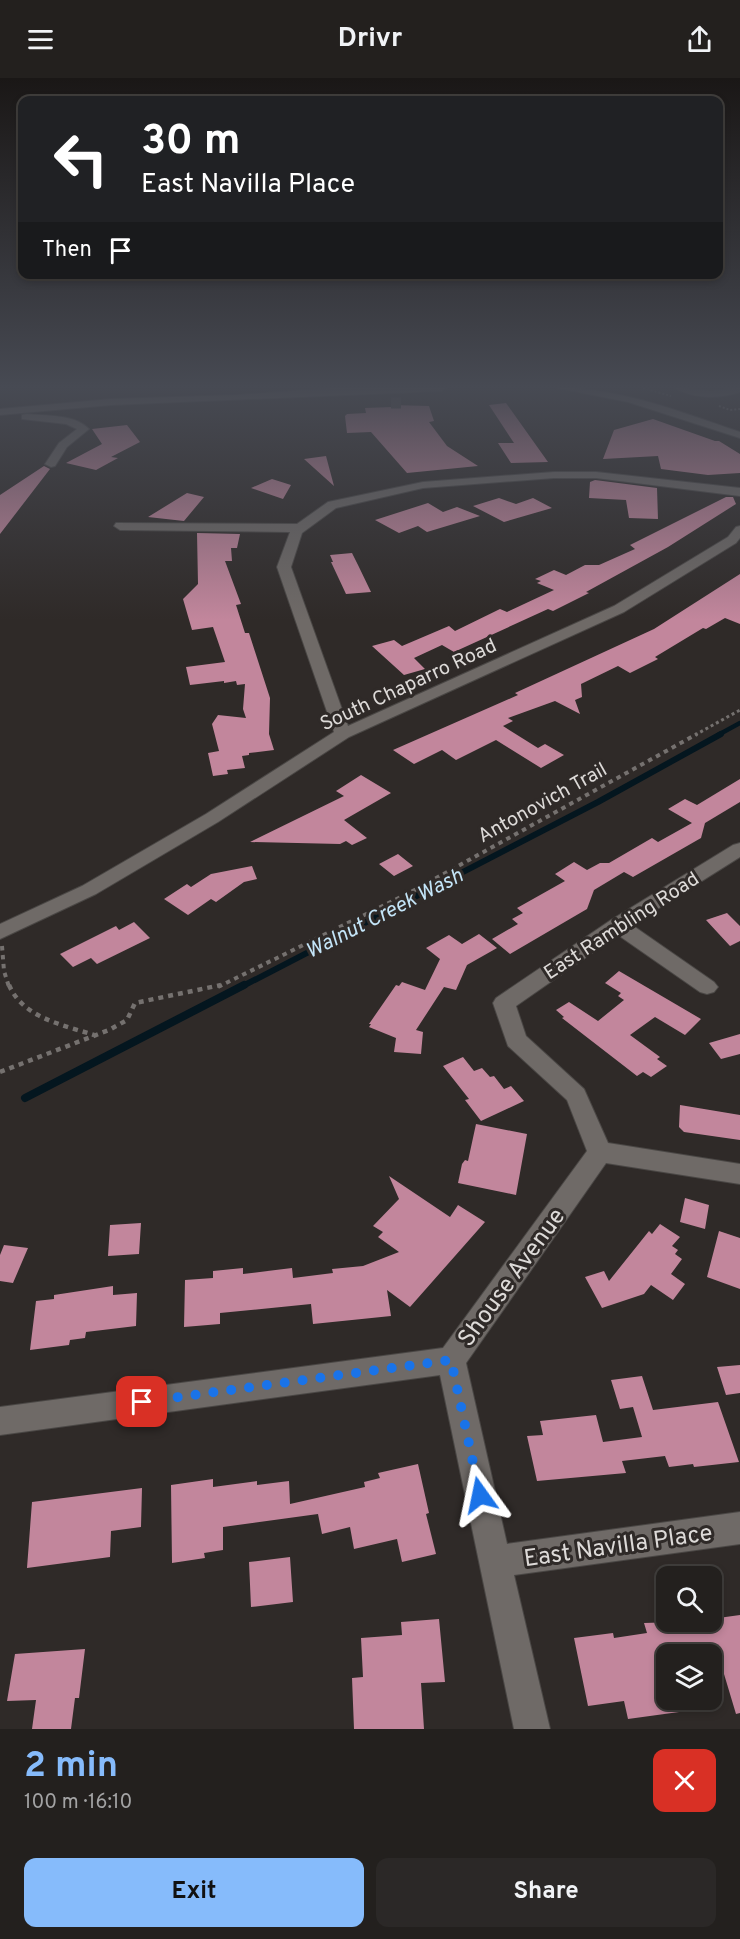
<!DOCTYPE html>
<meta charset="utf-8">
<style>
:root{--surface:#23201e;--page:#2b2827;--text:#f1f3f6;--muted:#a3a3a4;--line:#403e3c;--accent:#86bbfb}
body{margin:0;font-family:Overpass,sans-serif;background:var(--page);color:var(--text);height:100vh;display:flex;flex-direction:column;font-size:22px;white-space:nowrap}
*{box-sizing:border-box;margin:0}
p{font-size:20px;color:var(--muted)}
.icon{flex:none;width:33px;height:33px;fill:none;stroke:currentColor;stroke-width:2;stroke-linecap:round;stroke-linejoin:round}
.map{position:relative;height:1651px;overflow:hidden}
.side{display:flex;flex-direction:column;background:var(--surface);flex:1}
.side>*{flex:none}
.banner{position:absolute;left:18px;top:18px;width:705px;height:183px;border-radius:12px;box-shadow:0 3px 9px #0003,0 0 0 2px var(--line);background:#202124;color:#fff;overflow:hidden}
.tools{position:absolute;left:656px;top:1488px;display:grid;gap:12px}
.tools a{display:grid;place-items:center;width:66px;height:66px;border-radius:12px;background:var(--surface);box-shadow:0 3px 9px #0003,0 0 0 2px var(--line);font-size:30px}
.pin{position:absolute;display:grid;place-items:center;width:51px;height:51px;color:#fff;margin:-26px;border-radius:12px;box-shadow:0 3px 9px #0006}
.me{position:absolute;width:66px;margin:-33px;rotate:348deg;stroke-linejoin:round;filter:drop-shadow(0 0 4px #0008)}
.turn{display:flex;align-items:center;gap:21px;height:126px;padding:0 24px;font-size:27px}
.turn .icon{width:78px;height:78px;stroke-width:2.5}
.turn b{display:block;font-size:42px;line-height:51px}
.then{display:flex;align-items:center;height:57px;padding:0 24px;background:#0003;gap:12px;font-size:22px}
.round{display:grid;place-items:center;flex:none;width:63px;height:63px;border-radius:12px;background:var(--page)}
.summary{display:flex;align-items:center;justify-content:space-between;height:102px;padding:0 24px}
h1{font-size:36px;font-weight:700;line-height:45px;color:var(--accent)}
.button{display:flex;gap:12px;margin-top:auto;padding:12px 24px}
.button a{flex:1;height:69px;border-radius:12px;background:var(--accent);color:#111;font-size:24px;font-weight:700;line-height:69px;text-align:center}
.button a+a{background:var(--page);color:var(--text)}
header{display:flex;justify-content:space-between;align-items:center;height:78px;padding:0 24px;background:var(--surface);font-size:27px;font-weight:700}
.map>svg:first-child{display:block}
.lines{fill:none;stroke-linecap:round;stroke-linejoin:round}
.stream-far2{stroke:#04161f;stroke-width:4.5}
.stream-far1{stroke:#04161f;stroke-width:6}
.stream{stroke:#04161f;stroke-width:8}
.building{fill:#c2869c}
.minor-tunnel{stroke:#494442;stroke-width:11;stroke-dasharray:11 5;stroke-linecap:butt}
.minor-casing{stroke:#4a4745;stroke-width:2}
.path-far3{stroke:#75716f;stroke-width:2;stroke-dasharray:2 2;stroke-linecap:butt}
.path-far2{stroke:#75716f;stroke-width:3;stroke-dasharray:3 3;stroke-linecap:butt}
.path-far1{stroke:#75716f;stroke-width:4;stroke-dasharray:4.5 4.5;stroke-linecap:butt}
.path{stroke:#75716f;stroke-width:4.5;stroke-dasharray:5 5;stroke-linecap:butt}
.minor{fill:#6f6a67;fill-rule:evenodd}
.route{stroke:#1a73e8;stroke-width:10;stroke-dasharray:0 18}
.labels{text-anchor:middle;stroke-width:6;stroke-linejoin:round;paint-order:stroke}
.street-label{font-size:20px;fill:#dddad8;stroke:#2f2a28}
.water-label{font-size:21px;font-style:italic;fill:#c4e5f8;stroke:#2f2a28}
.near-street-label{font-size:24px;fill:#dddad8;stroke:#2f2a28}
</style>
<header><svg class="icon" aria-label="menu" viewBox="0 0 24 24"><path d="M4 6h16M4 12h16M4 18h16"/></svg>Drivr<svg class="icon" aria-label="share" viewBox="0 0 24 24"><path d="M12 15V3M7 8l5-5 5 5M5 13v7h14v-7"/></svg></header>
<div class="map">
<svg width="740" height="1651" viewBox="0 0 740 1651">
<rect width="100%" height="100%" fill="#2f2a28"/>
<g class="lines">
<path class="stream-far2" d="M718,657l22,-12"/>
<path class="stream-far1" d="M241,909l357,-185 123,-68"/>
<path class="stream" d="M25,1020l219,-113"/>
</g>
<path class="building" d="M506,325l42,59 -37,1 -13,-20h16l-25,-38z
M392,327l37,1 5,15 -5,1 18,24 31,20 -71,7 -36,-41 -24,1 -2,-17 2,-2 19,-1 -1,-5 27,-1z
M653,341l62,22h4l21,13v19l-32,2 -47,-6 -3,-13 -55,3 11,-29z
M127,347l13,17 -29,15 7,1 -22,12 -30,-7 36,-19 -10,-15z
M326,378l8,30 -30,-27z
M44,388l6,3 -50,65v-39z
M272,401l19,6 -8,14 -32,-11z
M595,402l62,8 1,31 -29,-1 -3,-18 -37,-2 1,-16z
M187,415l17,4 -20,24 -36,-4z
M726,419h7l3,7 -68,43 -82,45 3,1 -36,18 -5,-2 -94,43 -12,-7 -28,13 11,11 -21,6 -32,-29 22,-6 8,6 47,-20 6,5 45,-22 7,3 47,-22 -17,-7 4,-2 -6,-2 19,-9 12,5 19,-10h14l36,-16 -5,-4z
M499,420l17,6 17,-6 19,10 -48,14 -31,-16z
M428,425l15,9 14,-5 23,9 -53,16 -9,-6 -19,7 -24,-13z
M197,455l43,1 -3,14h-6l1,13h-7l16,43 -5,1 9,28h4l21,65 -1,36 5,16 -25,3v2l-7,1 3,12 -18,2 1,4 -15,2 -5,-23 11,-2 -7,-27 6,-9 28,3 -3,-9 2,-25 -8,1 -1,-4 -12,2v-2l-34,4 -4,-18 39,-5 -12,-35 -21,3 -9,-31 15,-15z
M352,475l6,12 13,27 -25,2 -15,-32h2l-3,-7z
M740,496v50l-15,-6 -19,11 -3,-1 -48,29 3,2 -28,14 -12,-7 -37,18 1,13 -7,3 5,14 -25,-13 -47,17 5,3 -10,5 35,22 7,-4 19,11 -23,13 -45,-28 -40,20 -14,-10 -28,14 -21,-14 125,-55 -3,-2 139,-64z
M361,697l30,18 -47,27 23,18 -15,7 -6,-4 -6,3 -90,-2 94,-46 -8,-5z
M740,701v23l-35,21 -4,15 -68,39 -9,-5 -30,18 -7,19 -77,45 -18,-15 26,-15 -6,-5 11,-6 -6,-5 48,-27 -10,-7 19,-12 13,8 13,-7h9l43,-25 6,4 34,-19 -24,-14 17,-10 12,6z
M398,776l15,12 -19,10 -15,-12z
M252,788l5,13 -13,3 -28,20 -5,-3 -23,16 -24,-16 23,-15 4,3 20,-13z
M727,835l13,13v15l-10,5 -24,-26z
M134,844l16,16 -53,26 -6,-6 -18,9 -13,-13 56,-28 3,4z
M479,856l18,14 -30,17 -11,25 -12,-3 -28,43 7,2 -2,22 -27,-2 2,-14 -27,-11 2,-3h-2l27,-39 3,1 3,-4 23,8 15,-31 -14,-11 23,-13 13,9z
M619,893l82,48 -16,16 -30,-18 -25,18 30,22 -3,2 10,7 -16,11 -8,-5 -6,4 -75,-58 2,-1 -8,-7 13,-8 29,19 26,-21 -6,-4 3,-3 -16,-10z
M740,956v20l-19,5 -12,-16z
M463,979l11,14 8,-3 8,9 4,-1 10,13 7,-3 13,15 -43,20 -16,-21 4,-1 -26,-33z
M680,1027l60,10v25l-56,-8 -5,-5z
M476,1046l51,10 -11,61 -58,-12 4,-19 3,-4 3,1z
M389,1098l61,41 8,-12 27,17 -75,85 -23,-17 4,26 -78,8 -2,-20 -91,9v11l-36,3 1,-47 28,-2v-7l30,-3v6l49,-6 1,10 40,-5 -1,-4 31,-3 36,-14 -21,-15 5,-5 -10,-6 26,-27z
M685,1120l24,7 -4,24 -25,-7z
M141,1145l-2,31 -31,2 2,-31z
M660,1146l20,13 -8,9 6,4 -3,4 7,5 -11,15 14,10 -12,16 -22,-15 -7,9 -42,14 -17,-31 19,-6 5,10 40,-50 3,3z
M719,1153l21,7v51l-33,-12z
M4,1167l24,3 -15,35 -13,-2v-26z
M113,1208v9l24,-2 -1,33 -50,6 -1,6 -15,2 -1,5 -39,5 6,-49 18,-2v-4z
M740,1287v28l-14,2 -9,-28z
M642,1298l11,34 65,-8 21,60 -45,5 -1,-3 -24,3 -4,-11 -43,5 4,12 -89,8 -10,-45 16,-1 -3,-14 56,-6 7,27 39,-5 -9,-30 -13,2 -9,-29z
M418,1386l11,49 -3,1 10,40 -34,8 -5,-23 -43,10 -4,-22 -28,7 -4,-20 -95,13v23l-19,3 1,5 -33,5 -1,-78 42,-6v8l44,-6v4l32,-4 1,23 75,-17 -1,-5 16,-4 -2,-5z
M142,1410l-1,39 -30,4 -1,26 -83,11 5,-66z
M290,1479l3,45 -42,5 -2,-45z
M740,1537v98l-4,1 -18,-60h-52v46h34l1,9 -73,10 -4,-18 -36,5 -14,-68 39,-5 1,5 33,-5 -3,-10 32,-1 2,7 31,-5 -1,-2h3v-3z
M439,1541l6,63 -24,1 3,46h-70l-2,-51 11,-1 -2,-39 41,-3 -1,-13z
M85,1571l-6,49h-4l-4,31h-39l4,-29 -29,1 8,-47z"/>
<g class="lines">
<path class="minor-tunnel" d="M391,325h10"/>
<defs>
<path id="minor" d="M335,310h111l-5,3 -330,14 -111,10v-6l111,-10 125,-4z
M558,310c64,0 122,24 182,44v6l-112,-36z
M675,310l35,3 30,-3v4c-19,7 -47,7 -65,-4z
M26,336c20,2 49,0 63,15l-22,18 -12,19 -4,1 -6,-3 14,-21 18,-14 -11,-5 -44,-5v-4z
M554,394h42l144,16v8l-144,-18h-42l-131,10 -87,20 -34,25 -11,34 57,159 266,-120 114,-69 8,-10 4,-1v12l-4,5 -112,69 -275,125 -131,85 -122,72 -96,45v-15l82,-38 124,-72 128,-82 -57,-165 13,-35 -170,-2 -6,-4 2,-3 181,1 31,-22 95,-20z
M740,765v14l-108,68 82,57 4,5 -4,5 -7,2 -7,-2 -82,-57 -102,71 10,30 58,53 24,54 132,21v20l-134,-21 -140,200 41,181 233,-32v32l-226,31 36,154h-36l-74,-354 -440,60v-28l443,-59 144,-197 -20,-51 -59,-54 -15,-43 3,-5 115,-78 122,-75z"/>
</defs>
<use href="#minor" class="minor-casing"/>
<path class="path-far3" d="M643,310l28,8
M719,328l11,4 10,-1"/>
<path class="path-far2" d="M695,657l45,-25"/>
<path class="path-far1" d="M2,868l2,25 5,16
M218,909l193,-95 286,-158"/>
<path class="path" d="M9,907c14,33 54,40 85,50
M0,994l109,-42 18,-10 8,-17 86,-18"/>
<use href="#minor" class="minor"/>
</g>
<linearGradient id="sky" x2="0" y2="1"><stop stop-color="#1a1716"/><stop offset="0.57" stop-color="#474a53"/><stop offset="1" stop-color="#474a53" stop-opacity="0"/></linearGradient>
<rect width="740" height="542" fill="url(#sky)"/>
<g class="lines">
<path class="route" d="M142,1324l309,-42 29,135"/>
</g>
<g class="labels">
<g class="street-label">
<text transform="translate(408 606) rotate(-25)" y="7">South Chaparro Road</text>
<text transform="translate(542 724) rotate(-29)" y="7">Antonovich Trail</text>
<text transform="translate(621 847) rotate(-33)" y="7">East Rambling Road</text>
</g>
<g class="water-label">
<text transform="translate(384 835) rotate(-27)" y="7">Walnut Creek Wash</text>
</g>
<g class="near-street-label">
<text transform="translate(511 1199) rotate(-54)" y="8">Shouse Avenue</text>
<text transform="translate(618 1467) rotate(-8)" y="8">East Navilla Place</text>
</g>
</g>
</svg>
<div class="tools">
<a><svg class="icon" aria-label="search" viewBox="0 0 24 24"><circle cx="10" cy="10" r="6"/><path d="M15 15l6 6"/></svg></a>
<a><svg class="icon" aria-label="layers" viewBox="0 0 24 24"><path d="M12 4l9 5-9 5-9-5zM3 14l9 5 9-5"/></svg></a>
</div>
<div class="pin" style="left:142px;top:1324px;background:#d93025"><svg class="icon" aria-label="arrive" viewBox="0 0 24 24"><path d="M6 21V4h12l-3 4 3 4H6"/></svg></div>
<svg class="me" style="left:480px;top:1417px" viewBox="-20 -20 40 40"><path d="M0-17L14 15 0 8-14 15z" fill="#1a73e8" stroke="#fff" stroke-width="4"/></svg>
<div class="banner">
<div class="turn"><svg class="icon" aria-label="left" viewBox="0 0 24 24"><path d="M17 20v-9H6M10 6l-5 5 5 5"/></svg><div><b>30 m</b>East Navilla Place</div></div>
<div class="then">Then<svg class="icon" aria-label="arrive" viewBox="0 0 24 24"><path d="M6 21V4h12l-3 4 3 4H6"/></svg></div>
</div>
</div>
<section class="side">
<div class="summary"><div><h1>2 min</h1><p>100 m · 16:10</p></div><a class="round" style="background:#d93025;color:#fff"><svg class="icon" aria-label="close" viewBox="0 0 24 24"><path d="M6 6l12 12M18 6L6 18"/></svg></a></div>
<div class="button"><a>Exit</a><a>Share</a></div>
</section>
